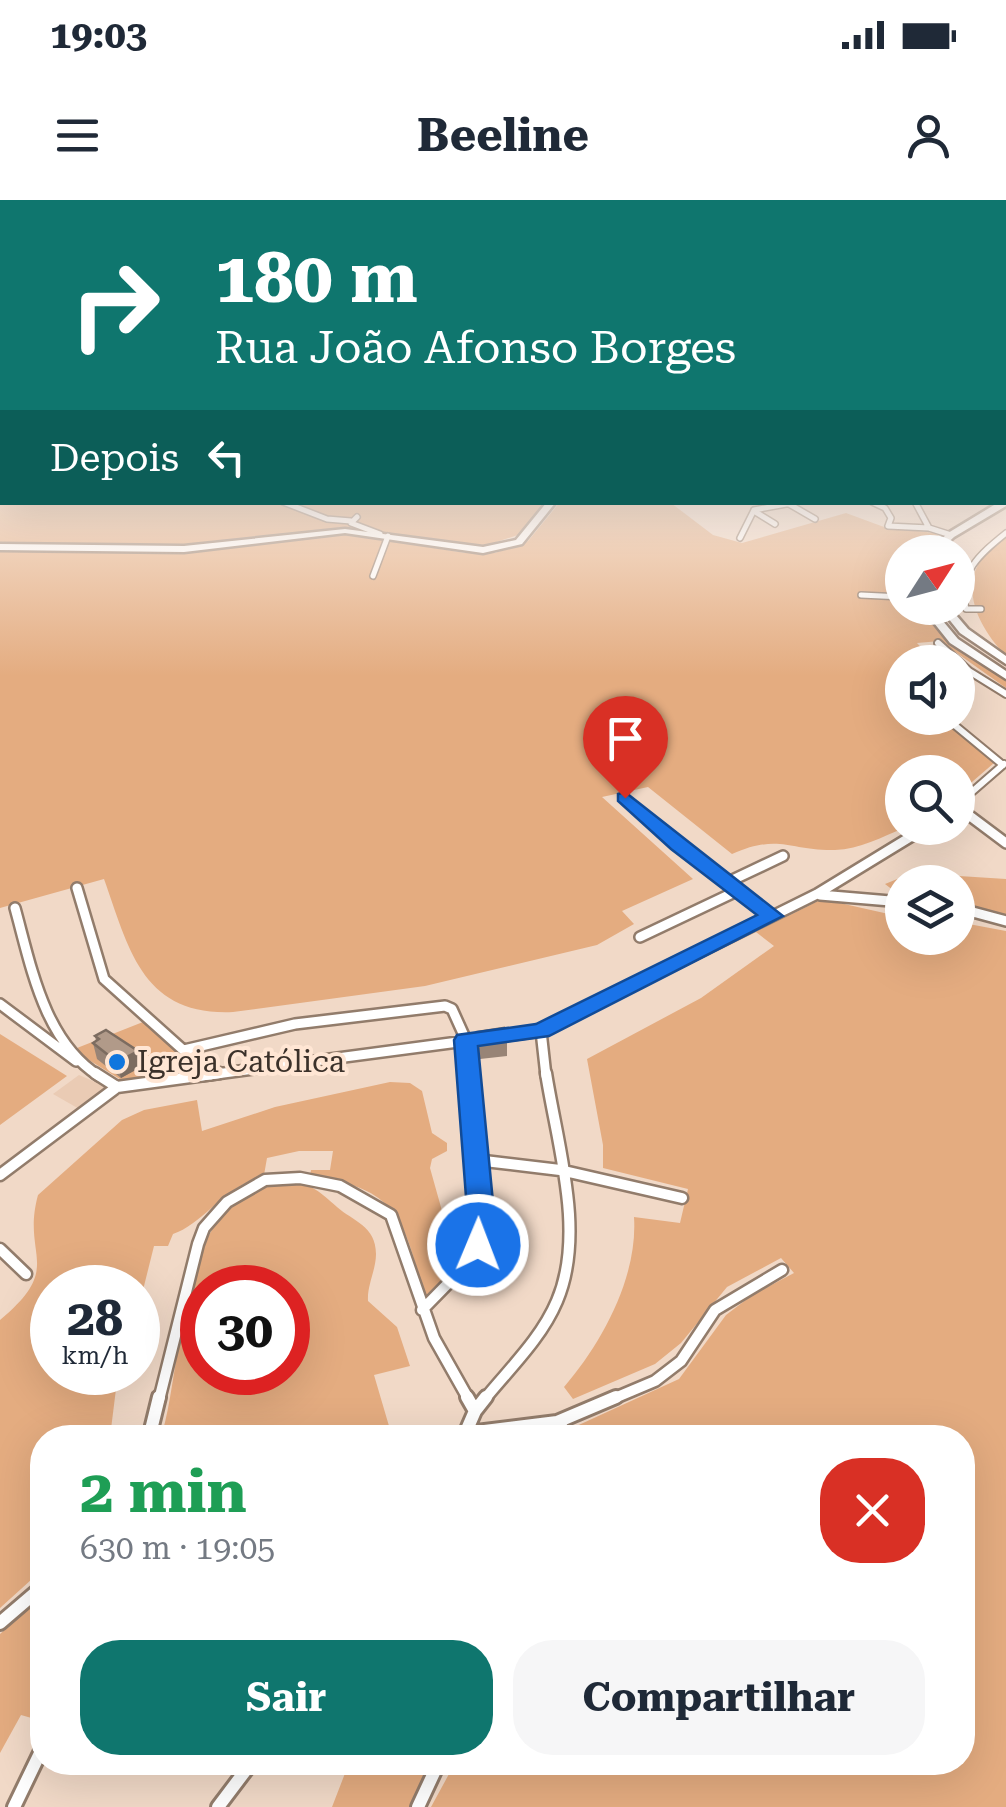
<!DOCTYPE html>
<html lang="pt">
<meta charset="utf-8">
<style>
:root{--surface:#fff;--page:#f6f6f7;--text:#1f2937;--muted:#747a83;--accent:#0f766e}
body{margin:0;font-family:"Roboto Serif",serif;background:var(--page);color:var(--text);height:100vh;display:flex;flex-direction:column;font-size:38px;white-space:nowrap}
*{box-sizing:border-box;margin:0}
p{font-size:32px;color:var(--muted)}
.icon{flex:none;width:55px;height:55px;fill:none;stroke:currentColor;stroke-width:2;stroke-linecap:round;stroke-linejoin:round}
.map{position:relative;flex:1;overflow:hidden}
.details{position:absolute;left:30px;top:1225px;width:945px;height:350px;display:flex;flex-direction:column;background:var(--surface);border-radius:40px;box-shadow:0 10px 40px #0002}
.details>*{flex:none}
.hud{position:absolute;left:0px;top:0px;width:1008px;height:305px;box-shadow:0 10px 40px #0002;background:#0f766e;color:#fff;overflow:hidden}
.needle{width:65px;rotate:54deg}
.buttons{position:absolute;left:885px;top:335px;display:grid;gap:20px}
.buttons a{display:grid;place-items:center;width:90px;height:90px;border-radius:50%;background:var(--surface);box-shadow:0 10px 40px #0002;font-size:50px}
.speed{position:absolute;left:30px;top:1065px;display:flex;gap:20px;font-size:50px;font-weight:700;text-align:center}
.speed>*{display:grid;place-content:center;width:130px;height:130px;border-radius:50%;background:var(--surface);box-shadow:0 10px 40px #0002;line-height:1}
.speed small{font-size:25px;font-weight:400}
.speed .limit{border:15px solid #d22;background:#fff;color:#111}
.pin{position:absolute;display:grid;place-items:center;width:85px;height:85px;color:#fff;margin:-102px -42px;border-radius:50% 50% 50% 0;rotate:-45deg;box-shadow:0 0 10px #0007}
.pin .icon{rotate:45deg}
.me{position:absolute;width:110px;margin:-55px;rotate:1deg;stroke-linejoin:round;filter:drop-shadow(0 0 8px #0008)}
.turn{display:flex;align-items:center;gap:35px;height:210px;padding:0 50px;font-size:45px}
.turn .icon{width:130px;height:130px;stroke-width:2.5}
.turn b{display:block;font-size:70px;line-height:85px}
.then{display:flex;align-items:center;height:95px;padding:0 50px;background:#0003;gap:20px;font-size:38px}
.round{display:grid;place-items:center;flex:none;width:105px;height:105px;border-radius:40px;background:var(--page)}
.headline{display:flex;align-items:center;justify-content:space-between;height:170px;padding:0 50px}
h1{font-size:60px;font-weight:700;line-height:75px;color:#1e9e55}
.action{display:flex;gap:20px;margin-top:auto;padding:20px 50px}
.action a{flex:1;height:115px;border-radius:40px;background:var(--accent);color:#fff;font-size:40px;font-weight:700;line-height:115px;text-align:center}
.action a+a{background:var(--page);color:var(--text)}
.status{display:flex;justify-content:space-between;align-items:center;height:70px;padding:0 50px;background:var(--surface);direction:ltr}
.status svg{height:28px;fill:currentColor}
header{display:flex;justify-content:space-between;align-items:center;height:130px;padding:0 50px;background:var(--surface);font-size:45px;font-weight:700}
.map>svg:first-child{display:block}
.built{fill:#eacbb4}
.green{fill:#e4ac80;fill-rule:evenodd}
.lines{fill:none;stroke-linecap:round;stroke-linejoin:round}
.street-far4-casing{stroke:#927c6b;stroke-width:8}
.street-far3-casing{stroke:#927c6b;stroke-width:10}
.street-far2-casing{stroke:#927c6b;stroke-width:14}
.street-far1-casing{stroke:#927c6b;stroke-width:15}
.street-casing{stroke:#927c6b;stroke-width:18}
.primary-casing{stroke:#927c6b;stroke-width:5}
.highway-casing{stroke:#927c6b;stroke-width:5}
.street-far4{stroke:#fff;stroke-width:5}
.street-far3{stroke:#fff;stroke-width:6}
.street-far2{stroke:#fff;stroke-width:9}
.street-far1{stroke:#fff;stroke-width:10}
.street{stroke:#fff;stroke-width:12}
.primary{fill:#fff;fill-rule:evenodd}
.highway{fill:#fff;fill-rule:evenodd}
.wall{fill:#988476}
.shaded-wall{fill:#7c6c60}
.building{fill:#b19a89;stroke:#7c6c60;stroke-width:2.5}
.route{fill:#1a73e8;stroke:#114b97;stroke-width:2.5}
.poi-dot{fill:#1076de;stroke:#ffe6d4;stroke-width:4}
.labels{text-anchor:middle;stroke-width:8;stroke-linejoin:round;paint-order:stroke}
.poi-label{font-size:30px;fill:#3b312a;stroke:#ffe6d4;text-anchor:start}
</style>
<div class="status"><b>19:03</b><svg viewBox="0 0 49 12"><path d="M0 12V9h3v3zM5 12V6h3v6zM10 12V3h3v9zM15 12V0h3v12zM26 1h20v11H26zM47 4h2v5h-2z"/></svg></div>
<header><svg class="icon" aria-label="menu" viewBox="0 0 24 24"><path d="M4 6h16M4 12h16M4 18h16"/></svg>Beeline<svg class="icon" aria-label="person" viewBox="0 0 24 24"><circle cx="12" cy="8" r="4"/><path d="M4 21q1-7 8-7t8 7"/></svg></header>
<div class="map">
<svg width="1006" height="1607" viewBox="0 0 1006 1607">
<rect width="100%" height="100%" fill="#f1d9c7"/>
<path class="built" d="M79,875l28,12 -26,23 -28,-16z"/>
<path class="green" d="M0,251l2,51 543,1 -27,32 -37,12 -135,-20 -185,20 -161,-3z
M560,302l111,1 42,32 29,8 104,-30 38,14 50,6 5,3 -18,16h-19v56h17l34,36 53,35v9l-66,-47 -23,2 17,19h-32v56h40l52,45 -36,31v-22h-56l2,56c-22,9 -44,21 -69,22 -46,1 -55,-17 -103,4l-84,-67 -46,10 91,82 -71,32 12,13 -37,21 -172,41 -192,26c-91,4 -104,-63 -129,-133l-104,29v-357l165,2 180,-20 120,20h30l33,-12z
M1006,337v119c-36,-38 -53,-87 0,-119z
M912,673l94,6v38l-48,-11v-24h-56v15l-17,-13z
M822,699l80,18v21h56v-16l48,9v876h-575l24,-44 507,-1v-324h-387l-5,-9 109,-50 47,-64 25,-19 43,-23 -13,-15 -54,29 -46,56 -26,21 -82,35 -9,-12c38,-44 74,-110 70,-170l46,6 8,-34 -85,-21v-23l-16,-86 114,-61 73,-52 -18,-14z
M143,822l60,49 -80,10 -39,-24 -7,-9z
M0,834l67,42 -67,49z
M390,882l20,1 12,8 10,42 15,10v8l-15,8 -2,9 14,50 -3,53 11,5 -26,25c-22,-78 -24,-113 -116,-125l1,-6h19l3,-19h-34l-32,7 -3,17c-40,12 -62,50 -91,59l-5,12h-14l-16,64v-22h-86v84l66,1 -8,64 -68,1v132l-42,38v-288c65,-54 21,-63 38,-125l84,-75 22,-10 53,-10 5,31 73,-24z
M289,981c24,4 30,10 48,26 16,14 39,19 39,47 0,16 -9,31 -8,47l29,26 13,39 -36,9 15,51 -32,11 -196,1c22,-73 17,-218 97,-252 9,-4 21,-4 31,-5zM202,1088h86v84h-86z
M42,1396v125l-21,-6 -21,38v-119z
M349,1563h83l-20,44h-80z"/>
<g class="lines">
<defs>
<path id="street-far4" d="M283,302l44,17 24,2
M872,302l13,6 6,10 -3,8 41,2 22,7
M915,302l14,26
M789,304l26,15
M754,310l43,-8
M754,311l21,13
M357,317l-6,6 29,11
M740,338l14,-28
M373,376l15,-40
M861,395l41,2
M981,409h-15c-9,-36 14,-55 40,-76"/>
<path id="street-far3" d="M938,443l31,28 37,23
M946,518l57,47
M625,598l23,20
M958,604l46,-40
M958,607l15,11"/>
<path id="street-far2" d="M645,616l127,100
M970,616l36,27
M726,683l57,-27
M77,688l27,91 107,96
M820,695l82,7
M15,708c16,58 29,133 84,168
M958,708l48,13
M640,737l97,-46
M0,804l76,57
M541,831l5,45
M184,850l111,-26 150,-18 7,3 14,31 3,36
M201,876l340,-45 276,-137 108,-66"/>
<path id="street-far1" d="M95,873l22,14
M476,960l84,10 122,28
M0,975l117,-88 103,-14
M0,1049l26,25
M422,1110l46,-47 13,-30 -12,-160
M159,1200l39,-156 6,-16 23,-26 38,-22 35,-2 40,8 51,29 43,123 35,62
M484,1200c25,-31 57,-61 73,-99 29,-68 0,-157 -11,-228
M610,1200l45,-19 26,-20 34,-51 67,-40"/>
<path id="street" d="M475,1211l11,-14
M557,1222l13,16
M465,1234l10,-23 -8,-14
M149,1238l10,-41
M428,1238l129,-16 59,-25
M0,1423l42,-36
M14,1607l28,-58
M218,1607l34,-45
M418,1607l21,-45"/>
<path id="primary" d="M1005,271h1v4h-1z
M547,302h9l-34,42 -39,9 -138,-20 -161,19 -184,-2v-6l184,2 161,-17 138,18 33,-7z"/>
<path id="highway" d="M1006,299v7l-52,31 -16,15h-10l20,-19 51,-31h6z
M922,408h10l26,31 48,32v8l-56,-36z
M940,408h10l18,21 38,27v8l-46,-31z"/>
</defs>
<use href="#street-far4" class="street-far4-casing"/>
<use href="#street-far3" class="street-far3-casing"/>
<use href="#street-far2" class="street-far2-casing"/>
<use href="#street-far1" class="street-far1-casing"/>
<use href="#street" class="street-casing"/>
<use href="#primary" class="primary-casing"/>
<use href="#highway" class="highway-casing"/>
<use href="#street-far4" class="street-far4"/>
<use href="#street-far3" class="street-far3"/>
<use href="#street-far2" class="street-far2"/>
<use href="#street-far1" class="street-far1"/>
<use href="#street" class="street"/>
<use href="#primary" class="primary"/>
<use href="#highway" class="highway"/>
</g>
<path class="wall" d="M477,832l30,8v16l-27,3 -3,-11z
M95,836l46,31 -20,11 -24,-19 -4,-16 3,-2z"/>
<path class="shaded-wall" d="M138,851l3,16 -20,11 -4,-16z"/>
<path class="building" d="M504,828l3,12 -27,3 -3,-11z
M106,830l32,21 -21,11 -24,-19 6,-4 -4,-3z"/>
<linearGradient id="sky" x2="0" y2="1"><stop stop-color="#8abaec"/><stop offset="0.53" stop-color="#f9eee6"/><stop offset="1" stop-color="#f9eee6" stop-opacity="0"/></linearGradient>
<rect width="1006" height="476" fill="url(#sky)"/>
<path class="route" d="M625,592l158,124 -234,120 -71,10 17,177 -7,29 -10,3 -9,-3 -4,-7 3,-22 -14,-183 3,-5 79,-11 221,-109 -86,-66 -53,-48v-7z"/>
<circle class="poi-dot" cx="117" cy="862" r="10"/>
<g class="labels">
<g class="poi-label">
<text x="137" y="872">Igreja Católica</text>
</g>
</g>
</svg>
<div class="buttons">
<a><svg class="needle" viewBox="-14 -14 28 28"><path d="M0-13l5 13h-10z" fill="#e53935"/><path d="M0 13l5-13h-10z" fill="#747a83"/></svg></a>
<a><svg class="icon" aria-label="sound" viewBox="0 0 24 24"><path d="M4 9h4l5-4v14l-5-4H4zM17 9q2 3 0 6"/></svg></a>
<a><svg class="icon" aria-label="search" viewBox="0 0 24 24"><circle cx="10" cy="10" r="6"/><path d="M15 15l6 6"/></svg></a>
<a><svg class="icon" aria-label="layers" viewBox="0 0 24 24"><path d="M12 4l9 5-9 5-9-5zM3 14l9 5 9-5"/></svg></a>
</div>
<div class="speed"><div>28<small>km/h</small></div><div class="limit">30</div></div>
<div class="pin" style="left:625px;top:598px;background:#d93025"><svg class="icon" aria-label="arrive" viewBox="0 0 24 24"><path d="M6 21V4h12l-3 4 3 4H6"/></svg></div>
<svg class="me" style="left:478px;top:1045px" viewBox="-20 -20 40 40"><circle r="17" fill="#1a73e8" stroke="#fff" stroke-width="3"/><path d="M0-11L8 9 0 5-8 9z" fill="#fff"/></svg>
<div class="hud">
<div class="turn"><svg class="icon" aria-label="right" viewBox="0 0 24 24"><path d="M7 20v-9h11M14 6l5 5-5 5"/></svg><div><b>180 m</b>Rua João Afonso Borges</div></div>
<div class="then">Depois<svg class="icon" aria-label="left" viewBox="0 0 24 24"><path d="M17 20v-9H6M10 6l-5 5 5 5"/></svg></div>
</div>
<section class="details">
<div class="headline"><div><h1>2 min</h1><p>630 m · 19:05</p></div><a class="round" style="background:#d93025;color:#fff"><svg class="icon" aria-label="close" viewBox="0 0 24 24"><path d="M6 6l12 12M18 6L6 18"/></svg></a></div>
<div class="action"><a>Sair</a><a>Compartilhar</a></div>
</section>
</div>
